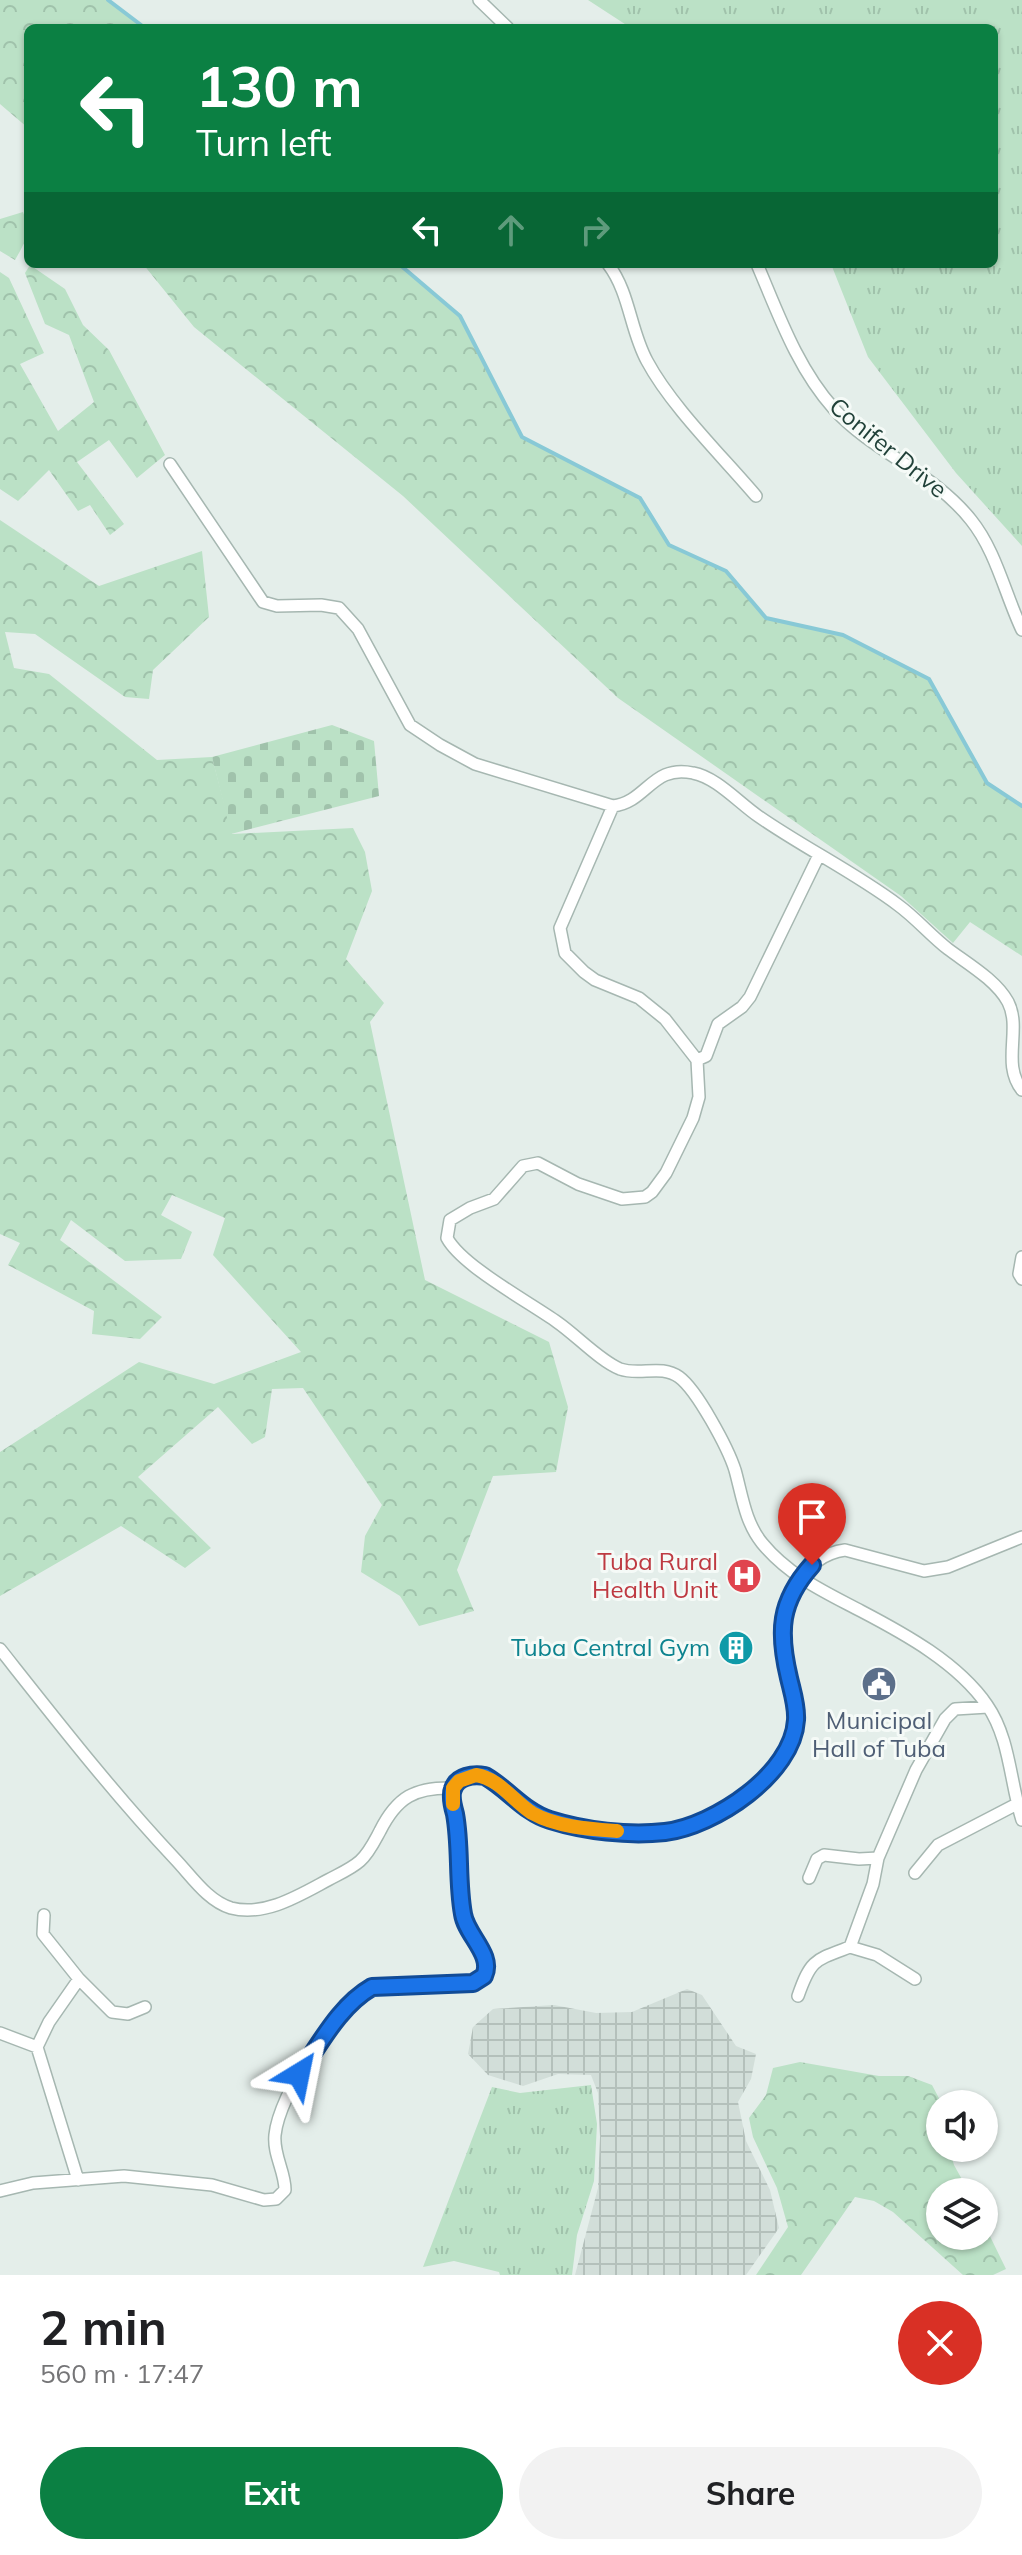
<!DOCTYPE html>
<meta charset="utf-8">
<style>
:root{--surface:#fff;--page:#f2f2f2;--text:#202124;--muted:#757577;--accent:#0b8043}
body{margin:0;font-family:Mulish,sans-serif;background:var(--page);color:var(--text);height:100vh;display:flex;flex-direction:column;font-size:30px;white-space:nowrap}
*{box-sizing:border-box;margin:0}
p{font-size:26px;color:var(--muted)}
.icon{flex:none;width:44px;height:44px;fill:none;stroke:currentColor;stroke-width:2;stroke-linecap:round;stroke-linejoin:round}
.map{position:relative;height:2275px;overflow:hidden}
.details{display:flex;flex-direction:column;background:var(--surface);flex:1}
.details>*{flex:none}
.top-card{position:absolute;left:24px;top:24px;width:974px;height:244px;border-radius:12px;box-shadow:0 2px 6px #0004;background:#0b8043;color:#fff;overflow:hidden}
.fabs{position:absolute;left:926px;top:2090px;display:grid;gap:16px}
.fabs a{display:grid;place-items:center;width:72px;height:72px;border-radius:50%;background:var(--surface);box-shadow:0 2px 6px #0004;font-size:40px}
.pin{position:absolute;display:grid;place-items:center;width:68px;height:68px;color:#fff;margin:-82px -34px;border-radius:50% 50% 50% 0;rotate:-45deg;box-shadow:0 0 8px #0007}
.pin .icon{rotate:45deg}
.me{position:absolute;width:88px;margin:-44px;rotate:35deg;stroke-linejoin:round;filter:drop-shadow(0 0 6px #0008)}
.turn{display:flex;align-items:center;gap:28px;height:168px;padding:0 40px;font-size:36px}
.turn .icon{width:104px;height:104px;stroke-width:2.5}
.turn b{display:block;font-size:56px;line-height:68px}
.lanes{display:flex;align-items:center;height:76px;padding:0 40px;background:#0003;justify-content:center;gap:40px;direction:ltr}
.lanes .off{opacity:.35}
.round{display:grid;place-items:center;flex:none;width:84px;height:84px;border-radius:42px;background:var(--page)}
.headline{display:flex;align-items:center;justify-content:space-between;height:136px;padding:0 40px}
h1{font-size:48px;font-weight:700;line-height:60px}
.button{display:flex;gap:16px;margin-top:auto;padding:16px 40px}
.button a{flex:1;height:92px;border-radius:48px;background:var(--accent);color:#fff;font-size:32px;font-weight:700;line-height:92px;text-align:center}
.button a+a{background:var(--page);color:var(--text)}
.map>svg:first-child{display:block}
.industrial{fill:url(#industrial-grid)}
.grass{fill:url(#grass-tufts)}
.forest{fill:url(#forest-crowns)}
.cemetery{fill:url(#cemetery-stones)}
.lines{fill:none;stroke-linecap:round;stroke-linejoin:round}
.stream{stroke:#88c9d6;stroke-width:4}
.minor-casing{stroke:#a6b7b1;stroke-width:14}
.minor{stroke:#fff;stroke-width:11}
.route-casing{stroke:#114b97;stroke-width:20}
.route{stroke:#1a73e8;stroke-width:14}
.slow{stroke:#f59e0b;stroke-width:14}
.labels{text-anchor:middle;stroke-width:6;stroke-linejoin:round;paint-order:stroke}
.street-label{font-size:24px;fill:#214139;stroke:#f5faf7}
.health-label{font-size:24px;fill:#be3a42;stroke:#f5faf7;text-anchor:end}
.culture-label{font-size:24px;fill:#0d838f;stroke:#f5faf7;text-anchor:end}
.service-label{font-size:24px;fill:#4e5e75;stroke:#f5faf7}
</style>
<div class="map">
<svg width="1022" height="2275" viewBox="0 0 1022 2275">
<defs>
<pattern id="industrial-grid" width="8" height="8" patternUnits="userSpaceOnUse" patternTransform="scale(2)"><rect width="8" height="8" fill="#d2ded9"/><path d="M0 4h8M4 0v8" fill="none" stroke="#b4c0bb"/></pattern>
<pattern id="grass-tufts" width="24" height="20" patternUnits="userSpaceOnUse" patternTransform="scale(2)"><rect width="24" height="20" fill="#bbe1c6"/><path d="M3 7l-1-3M5 7V3M7 7l1-3M15 17l-1-3M17 17v-4M19 17l1-3" fill="none" stroke="#a0c2ab"/></pattern>
<pattern id="forest-crowns" width="20" height="18" patternUnits="userSpaceOnUse" patternTransform="scale(2)"><rect width="20" height="18" fill="#bbe1c6"/><path d="M2 6a3 3 0 1 1 6 0M12 15a3 3 0 1 1 6 0" fill="none" stroke="#a0c2ab"/></pattern>
<pattern id="cemetery-stones" width="16" height="16" patternUnits="userSpaceOnUse" patternTransform="scale(2)"><rect width="16" height="16" fill="#bbe1c6"/><path d="M2 7V4a2 2 0 0 1 4 0v3zM10 15v-3a2 2 0 0 1 4 0v3z" fill="#a0c2ab"/></pattern>
</defs>
<rect width="100%" height="100%" fill="#e4eeea"/>
<path class="industrial" d="M687,1989l15,6 34,51 20,8 -5,25 -13,23 8,39 24,49 9,38 -33,47h-171l23,-87 2,-51 -2,-44 -7,-18 -33,-1 -35,12 -35,-11 -20,-21 5,-27 20,-18 61,-4 42,8 36,-1z"/>
<path class="grass" d="M588,0h434v546l-66,-73 -88,-116 -37,-93h163v-236h-363z
M591,2085l6,39 -3,57 -17,54 -5,40h-72l-1,-3 -45,-11 -31,6 69,-180 28,6z"/>
<path class="forest" d="M0,0h108l37,28h-117v100l-28,-24z
M23,212c9,20 2,30 -8,48l-15,-9v-32z
M143,264h256l61,52 62,121 118,61 29,47 57,26 40,47 77,17 86,44 58,104 35,23v150l-52,-34 -17,21 -52,-47 -283,-198 -215,-202 -209,-169z
M30,265l35,24 18,36 26,25 56,105 -28,23 -28,-38 -32,22 47,62 -14,11 -20,-30 -12,6 -29,-41 -31,31 -18,-12v-217l9,6 35,75 -24,11 38,67 36,-29 -25,-67 -24,-11 -20,-51z
M0,520l99,66 103,-35 7,66 -56,53 -4,29 -24,-2 -90,-63 -30,-2 9,36 35,6 108,86 55,-3 20,77 121,-6 12,24 7,39 -26,68 38,44 -14,19 55,258 124,62 19,65 -12,65 -63,4 -36,94 17,41 -55,15 -19,-30 -39,-24 4,-36 17,-31 -79,-117 -31,1 -7,48 -13,7 -34,-37 -80,70 73,71 -26,20 -64,-42 -121,70v-144l139,-90 75,22 87,-32 -88,-97 12,-37 -53,-23 -11,20 31,17 -11,27 -56,2 -54,-41 -11,20 102,77 -22,22 -48,-5 2,-23 -86,-46 12,-22 -20,-9z
M800,2062l79,14h29l24,9 10,19 -2,44h9l5,17 15,27h-29v44h44v-12l22,45 -13,6h-30l-70,-63 -19,-11 -19,-4 -54,78h-45l32,-48 -11,-39 -24,-51 -4,-19 17,-23 7,-27z"/>
<path class="cemetery" d="M332,725l42,16 5,55 -148,38 -19,-77z"/>
<g class="lines">
<path class="stream" d="M108,0l37,28
M399,264l61,52 62,121 118,61 29,47 57,26 40,47 77,17 86,44 58,104 35,23"/>
<defs>
<path id="minor" d="M479,0l29,28
M608,264c22,29 22,66 39,97 24,45 75,95 109,135
M757,264c21,49 40,104 77,145 39,43 100,64 137,111 25,31 34,74 51,110
M170,464l93,138 14,4 44,-1 18,3 19,21 52,96 30,20 35,19 138,42c34,-4 39,-42 80,-33 23,4 46,30 65,43 46,32 96,56 140,89 18,13 33,31 50,44 20,15 48,31 60,53 14,27 -7,62 14,88
M613,806l-53,122 5,25 19,19 11,8 44,18 26,21 32,41 2,37 -6,21 -27,55 -14,19 -7,5 -23,2 -44,-15 -40,-21 -15,3 -29,33 -24,9 -20,12 -3,18c15,28 82,64 110,84 19,13 43,39 63,47 20,7 41,-5 59,8 18,13 49,71 56,93 7,25 10,52 27,73 27,33 63,49 99,68 44,23 97,52 126,94 23,33 23,77 35,115
M697,1060l9,-4 12,-32 24,-17 8,-10 69,-142
M1022,1257l-3,17 3,5
M0,1649c57,72 113,144 176,211 16,17 32,41 55,48 34,9 69,-13 97,-28 11,-6 23,-11 32,-19 9,-8 14,-19 20,-30 17,-34 35,-44 73,-43
M915,1873l23,-28 79,-41
M809,1878l8,-19 7,-4 35,4 19,-1
M44,1915l-1,19 36,45 33,33 16,2 17,-7
M850,1947l27,8 38,24
M798,1996c13,-37 17,-36 52,-49l23,-63 5,-26 38,-88 29,-51 10,-10 33,-2
M0,2033l37,14
M78,2180l-41,-133 12,-25 30,-43
M0,2191l33,-8 91,-7 88,9 52,15 12,-1 9,-9c0,-19 -12,-35 -10,-55 4,-41 61,-128 97,-148l101,-4 6,-3 7,-8c2,-20 -16,-33 -21,-51 -10,-29 -3,-64 -8,-94 -2,-11 -8,-27 -4,-38 4,-12 20,-15 32,-13 23,13 39,36 65,44 42,13 109,20 150,2 15,-6 28,-16 42,-25 23,-15 44,-38 52,-65 4,-15 1,-28 -2,-42 -9,-43 -17,-66 6,-106 10,-18 25,-31 47,-34l79,21 24,-4 74,-30"/>
</defs>
<use href="#minor" class="minor-casing"/>
<use href="#minor" class="minor"/>
</g>
<g class="lines">
<defs>
<path id="route" d="M299,2074c21,-30 40,-68 73,-87l101,-4 11,-7c10,-21 -18,-41 -21,-62 -6,-33 -2,-67 -8,-100 -2,-7 -5,-18 -2,-25 4,-13 20,-15 32,-13 23,13 39,36 65,44 35,11 78,16 115,12 49,-6 128,-58 131,-112 1,-14 -4,-29 -7,-42 -11,-46 -10,-76 23,-113"/>
</defs>
<use href="#route" class="route-casing"/>
<use href="#route" class="route"/>
<path class="slow" d="M453,1804v-16l6,-7 17,-6c24,4 37,26 56,38 25,14 57,16 85,18"/>
</g>
<defs>
<symbol id="hospital-disc" viewBox="-11 -11 22 22"><circle r="9.5" fill="#e0444e" stroke="#f5faf7"/><path d="M-5-5h3v3.5h4V-5h3V5h-3V1.5h-4V5h-3Z" fill="#fff"/></symbol>
<symbol id="building-disc" viewBox="-11 -11 22 22"><circle r="9.5" fill="#0f9aa8" stroke="#f5faf7"/><path d="M-4-6H4V6H1V3H-1V6H-4ZM-2.5-4.3h1.7v1.8h-1.7ZM.8-4.3h1.7v1.8H.8ZM-2.5-1h1.7V.8h-1.7ZM.8-1h1.7V.8H.8Z" fill="#fff"/></symbol>
<symbol id="civic-disc" viewBox="-11 -11 22 22"><circle r="9.5" fill="#5c6f8a" stroke="#f5faf7"/><path d="M-.6-6.5H3V-4.5H.6V-3L4-1V1h2V6H-6V1h2V-1L-.6-3ZM-1.2 2.5V6h2.4V2.5Z" fill="#fff"/></symbol>
</defs>
<g fill-rule="evenodd">
<use href="#hospital-disc" x="724" y="1556" width="40" height="40"/>
<use href="#building-disc" x="716" y="1628" width="40" height="40"/>
<use href="#civic-disc" x="859" y="1664" width="40" height="40"/>
</g>
<g class="labels">
<g class="street-label">
<text transform="translate(888 448) rotate(39)" y="8">Conifer Drive</text>
</g>
<g class="health-label">
<text x="718" y="1570">Tuba Rural<tspan x="718" dy="28">Health Unit</tspan></text>
</g>
<g class="culture-label">
<text x="710" y="1656">Tuba Central Gym</text>
</g>
<g class="service-label">
<text x="879" y="1729">Municipal<tspan x="879" dy="28">Hall of Tuba</tspan></text>
</g>
</g>
</svg>
<div class="fabs">
<a><svg class="icon" aria-label="sound" viewBox="0 0 24 24"><path d="M4 9h4l5-4v14l-5-4H4zM17 9q2 3 0 6"/></svg></a>
<a><svg class="icon" aria-label="layers" viewBox="0 0 24 24"><path d="M12 4l9 5-9 5-9-5zM3 14l9 5 9-5"/></svg></a>
</div>
<div class="pin" style="left:812px;top:1565px;background:#d93025"><svg class="icon" aria-label="arrive" viewBox="0 0 24 24"><path d="M6 21V4h12l-3 4 3 4H6"/></svg></div>
<svg class="me" style="left:299px;top:2074px" viewBox="-20 -20 40 40"><path d="M0-17L14 15 0 8-14 15z" fill="#1a73e8" stroke="#fff" stroke-width="4"/></svg>
<div class="top-card">
<div class="turn"><svg class="icon" aria-label="left" viewBox="0 0 24 24"><path d="M17 20v-9H6M10 6l-5 5 5 5"/></svg><div><b>130 m</b>Turn left</div></div>
<div class="lanes"><svg class="icon" aria-label="left" viewBox="0 0 24 24"><path d="M17 20v-9H6M10 6l-5 5 5 5"/></svg><svg class="icon off" aria-label="ahead" viewBox="0 0 24 24"><path d="M12 20V5M6 11l6-6 6 6"/></svg><svg class="icon off" aria-label="right" viewBox="0 0 24 24"><path d="M7 20v-9h11M14 6l5 5-5 5"/></svg></div>
</div>
</div>
<section class="details">
<div class="headline"><div><h1>2 min</h1><p>560 m · 17:47</p></div><a class="round" style="background:#d93025;color:#fff"><svg class="icon" aria-label="close" viewBox="0 0 24 24"><path d="M6 6l12 12M18 6L6 18"/></svg></a></div>
<div class="button"><a>Exit</a><a>Share</a></div>
</section>
